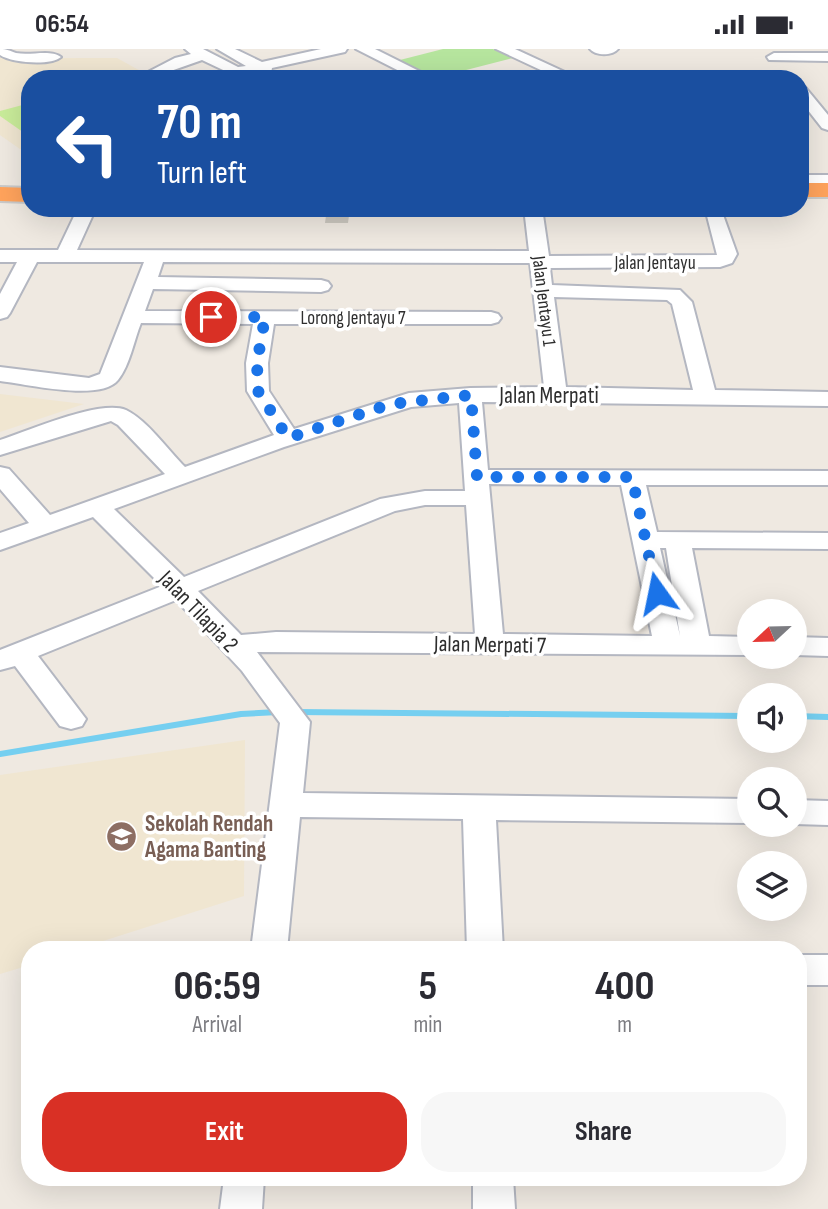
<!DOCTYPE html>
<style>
:root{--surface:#fff;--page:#f7f7f7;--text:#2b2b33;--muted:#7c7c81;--accent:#d93025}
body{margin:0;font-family:"Sofia Sans Condensed",sans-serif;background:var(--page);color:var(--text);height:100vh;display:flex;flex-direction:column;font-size:26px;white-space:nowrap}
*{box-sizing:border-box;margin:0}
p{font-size:23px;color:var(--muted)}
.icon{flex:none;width:38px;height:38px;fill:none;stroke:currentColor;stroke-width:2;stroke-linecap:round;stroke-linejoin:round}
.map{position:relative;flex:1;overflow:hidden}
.side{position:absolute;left:21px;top:892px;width:786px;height:245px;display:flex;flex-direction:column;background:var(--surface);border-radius:28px;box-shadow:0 7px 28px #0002}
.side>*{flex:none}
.hud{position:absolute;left:21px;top:21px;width:788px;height:147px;border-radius:28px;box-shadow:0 7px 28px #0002;background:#1a4fa0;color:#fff;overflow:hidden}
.needle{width:46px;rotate:248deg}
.fabs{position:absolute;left:737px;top:550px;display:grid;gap:14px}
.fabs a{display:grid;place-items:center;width:70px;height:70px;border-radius:50%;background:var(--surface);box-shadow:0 7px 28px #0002;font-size:35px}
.pin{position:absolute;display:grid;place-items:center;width:60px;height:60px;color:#fff;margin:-30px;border:4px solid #fff;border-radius:50%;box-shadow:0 2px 7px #0007}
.me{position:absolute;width:77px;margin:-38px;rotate:348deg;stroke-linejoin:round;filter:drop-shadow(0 0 5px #0008)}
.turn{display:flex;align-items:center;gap:24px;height:147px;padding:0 21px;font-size:32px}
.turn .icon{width:91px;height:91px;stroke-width:2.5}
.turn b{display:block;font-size:49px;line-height:60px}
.eta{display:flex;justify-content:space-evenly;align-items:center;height:119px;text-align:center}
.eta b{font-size:42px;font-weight:700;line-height:49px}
.cta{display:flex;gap:14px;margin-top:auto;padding:14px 21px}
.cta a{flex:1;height:80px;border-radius:28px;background:var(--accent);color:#fff;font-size:28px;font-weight:700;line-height:80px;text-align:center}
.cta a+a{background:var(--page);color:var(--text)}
.status{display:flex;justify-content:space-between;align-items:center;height:49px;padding:0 35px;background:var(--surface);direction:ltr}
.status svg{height:19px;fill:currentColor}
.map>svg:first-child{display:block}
.education{fill:#f0e6d1}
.green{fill:#b6e59e}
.pitch{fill:#c9ec9a}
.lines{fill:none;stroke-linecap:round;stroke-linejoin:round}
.stream{stroke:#75cff0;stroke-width:6}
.building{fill:#cbc7bf}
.minor-casing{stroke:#b4b7c1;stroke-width:4}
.highway-casing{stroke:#c9c9c9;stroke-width:4}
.minor{fill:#fff;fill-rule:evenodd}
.highway{fill:#ffa35c;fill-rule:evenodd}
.route{stroke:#1a73e8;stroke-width:12;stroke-dasharray:0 21.6}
.labels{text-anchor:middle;stroke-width:7;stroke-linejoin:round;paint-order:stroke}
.far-street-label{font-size:19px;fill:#2e2e2e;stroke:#fff}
.street-label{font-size:23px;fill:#2e2e2e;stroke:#fff}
.education-label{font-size:23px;font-weight:bold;fill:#785e54;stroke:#fff;text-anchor:start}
</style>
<div class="status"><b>06:54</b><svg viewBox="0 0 49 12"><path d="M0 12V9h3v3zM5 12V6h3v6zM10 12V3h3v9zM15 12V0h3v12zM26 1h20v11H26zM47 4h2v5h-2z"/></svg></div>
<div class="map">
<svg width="828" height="1160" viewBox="0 0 828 1160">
<rect width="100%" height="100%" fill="#efe9e1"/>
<path class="education" d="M0,9h117l38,21h-125v71l-10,-1 -20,-14z
M0,345l84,10 -84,28z
M245,691l-1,156 -169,54h-45v15l-30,9v-199z"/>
<path class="green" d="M443,0h50l20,9 -78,20 -39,-17z"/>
<path class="pitch" d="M30,54v34l-30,-21v-5z"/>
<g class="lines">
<path class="stream" d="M296,663l453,4
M794,667l34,1
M0,705l241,-40 37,-2"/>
</g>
<path class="building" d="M327,159h23l-2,15h-23z"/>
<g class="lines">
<defs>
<path id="minor" d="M0,0c7,0 10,2 16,4 15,3 34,-4 45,4 -10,9 -49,6 -61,-2z
M185,0h18l35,18 8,-1 -29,-17h18l27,13 59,-13h26l-2,3 -73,16 -1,5 -13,-1 -18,6 -38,-18 -37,13 5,6h-16l-6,-7 27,-14 16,-4z
M356,0h19l60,30h-20z
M496,0h19l65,30h-20z
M590,0h28c-6,7 -22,7 -28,0z
M774,4h54v8l-59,-1 -2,-3z
M800,36l5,2 23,28v15l-6,-2 -22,-28z
M800,126h28v10h-28z
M78,159h18l-19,42 452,1 -5,-43h18l7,48 168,-1 -10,-39 9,-5 6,1 15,42 -5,9 -12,4 -170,1 2,17 128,5 12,12 23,88 113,2v14l-346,-4 6,68 340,1v14h-182l11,47 171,1v16l-136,-1 17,88 40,1v18l-492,-3 53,70 -7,71 446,6v24l-253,-3 7,130h-36l-4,-131 -163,-2 -13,133h-36l29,-227 -38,-52 -66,-71 -138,56 48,63 -4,7 -11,3 -11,-3 -45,-60 -15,4v-20l162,-64 -69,-69 -93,33v-17l29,-10 -29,-34v-22l9,2 41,46 115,-41 -47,-49 -7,-4 -111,34v-15c28,-9 100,-41 126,-30 22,11 41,39 59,57l89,-32 -27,-44 -1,-28 7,-39 -112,-1c-7,17 -11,42 -23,57 -17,22 -92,4 -118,1v-14l89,11 11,-4 44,-112h-107l-27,51 -3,4 -7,2v-25l17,-32h-17v-12h58zM163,213l367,1 14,124 -74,1 -61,5 -115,36 -25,-38 -1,-28 6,-39h217l7,-2 3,-4 -3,-4 -7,-2 -346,-1 8,-22 168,3 7,-2 3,-4 -3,-4 -7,-2 -163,-3zM554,248l113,3 5,4 21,86 -127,-3zM459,354l6,88h-40l-45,8 -196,78 -70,-68 170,-62 127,-40zM489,435l132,1 31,151 -149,-2zM425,456h41l9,129 -199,-2 -35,3 -43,-44 197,-80zM660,499h6l14,88z
M794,588l34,1v18l-34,-1z
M794,751l34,1v24l-34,-1z
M798,906h30v30h-30z
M224,1129h40l-2,31h-42z
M473,1129h40l2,31h-42z"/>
<path id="highway" d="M800,134h28v14h-28z
M0,138l30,1v14l-30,-1z"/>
</defs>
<use href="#minor" class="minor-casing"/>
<use href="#highway" class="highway-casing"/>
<use href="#minor" class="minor"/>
<use href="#highway" class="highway"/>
</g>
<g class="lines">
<path class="route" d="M211,268h54l-8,46 1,28 30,47 103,-34 80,-9 6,82h155l25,116"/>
</g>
<defs>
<symbol id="school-disc" viewBox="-11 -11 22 22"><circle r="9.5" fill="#8d6e63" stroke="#fff"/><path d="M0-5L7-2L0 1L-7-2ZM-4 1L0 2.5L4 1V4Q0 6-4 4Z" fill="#fff"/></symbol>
</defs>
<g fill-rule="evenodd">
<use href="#school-disc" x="104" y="770" width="35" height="35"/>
</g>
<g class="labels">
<g class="far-street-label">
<text x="655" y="220">Jalan Jentayu</text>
<text transform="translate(545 252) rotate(83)" y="7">Jalan Jentayu 1</text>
<text x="353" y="275">Lorong Jentayu 7</text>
</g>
<g class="street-label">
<text x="549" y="354">Jalan Merpati</text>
<text transform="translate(199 562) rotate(46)" y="8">Jalan Tilapia 2</text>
<text transform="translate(490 595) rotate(1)" y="8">Jalan Merpati 7</text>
</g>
<g class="education-label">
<text x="145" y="782">Sekolah Rendah<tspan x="145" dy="26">Agama Banting</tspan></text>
</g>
</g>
</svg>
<div class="fabs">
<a><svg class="needle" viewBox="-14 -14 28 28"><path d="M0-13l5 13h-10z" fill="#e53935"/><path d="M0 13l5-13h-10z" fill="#7c7c81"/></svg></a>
<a><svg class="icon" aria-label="sound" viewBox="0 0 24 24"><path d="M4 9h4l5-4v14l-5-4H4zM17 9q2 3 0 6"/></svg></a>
<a><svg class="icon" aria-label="search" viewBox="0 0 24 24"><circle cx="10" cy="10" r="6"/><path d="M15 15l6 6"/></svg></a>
<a><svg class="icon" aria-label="layers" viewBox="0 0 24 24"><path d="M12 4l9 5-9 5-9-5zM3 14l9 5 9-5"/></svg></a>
</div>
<div class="pin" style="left:211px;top:268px;background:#d93025"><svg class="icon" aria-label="arrive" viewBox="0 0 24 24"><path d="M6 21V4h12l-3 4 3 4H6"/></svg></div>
<svg class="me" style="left:657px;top:544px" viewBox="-20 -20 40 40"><path d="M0-17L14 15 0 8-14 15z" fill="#1a73e8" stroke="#fff" stroke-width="4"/></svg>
<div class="hud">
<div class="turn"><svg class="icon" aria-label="left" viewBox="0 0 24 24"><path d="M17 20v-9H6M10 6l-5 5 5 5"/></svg><div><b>70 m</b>Turn left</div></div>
</div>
<section class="side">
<div class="eta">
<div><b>06:59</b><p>Arrival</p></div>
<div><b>5</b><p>min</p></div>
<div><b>400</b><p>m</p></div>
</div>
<div class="cta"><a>Exit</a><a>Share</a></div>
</section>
</div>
